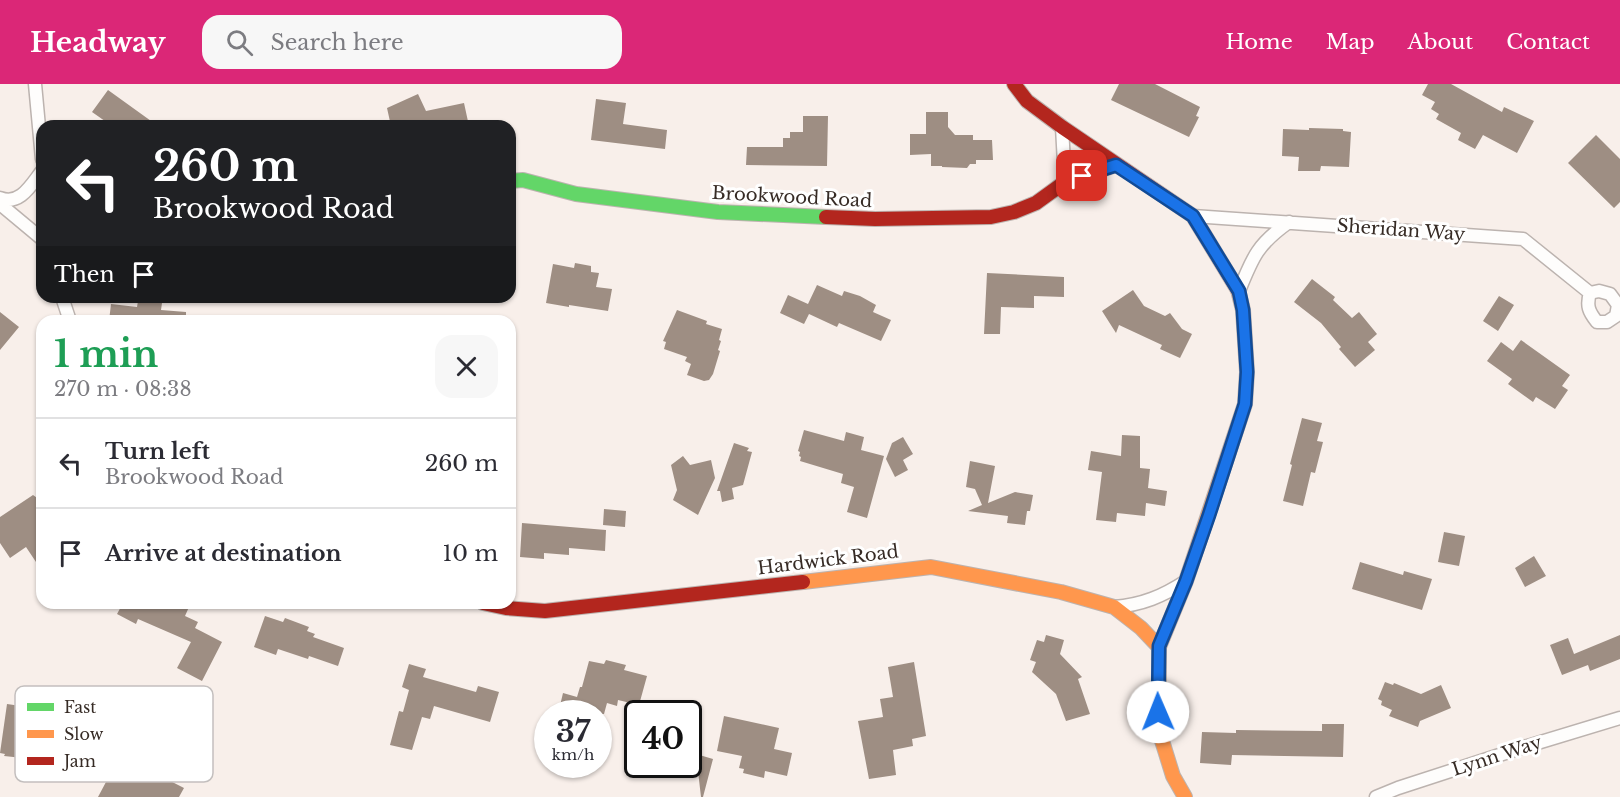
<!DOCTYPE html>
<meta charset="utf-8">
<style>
:root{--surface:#fff;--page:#f7f7f7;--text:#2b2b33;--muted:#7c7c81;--line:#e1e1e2;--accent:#db2777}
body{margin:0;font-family:"Libre Baskerville",serif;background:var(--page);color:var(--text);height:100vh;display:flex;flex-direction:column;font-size:22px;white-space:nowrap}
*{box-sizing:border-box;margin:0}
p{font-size:20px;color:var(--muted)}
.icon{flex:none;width:33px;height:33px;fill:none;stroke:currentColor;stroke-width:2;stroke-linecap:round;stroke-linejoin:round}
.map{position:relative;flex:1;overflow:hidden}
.side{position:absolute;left:36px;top:231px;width:480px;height:294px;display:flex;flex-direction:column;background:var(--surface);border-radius:18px;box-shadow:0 2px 4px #0004}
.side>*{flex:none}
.top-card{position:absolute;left:36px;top:36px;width:480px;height:183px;border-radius:18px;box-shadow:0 2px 4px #0004;background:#202124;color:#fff;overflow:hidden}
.speed{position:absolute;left:534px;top:616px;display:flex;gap:12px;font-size:30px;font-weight:700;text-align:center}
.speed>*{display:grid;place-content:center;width:78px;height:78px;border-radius:50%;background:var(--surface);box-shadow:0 2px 4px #0004;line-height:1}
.speed small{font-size:15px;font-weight:400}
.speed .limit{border:3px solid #111;border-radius:9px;background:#fff;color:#111}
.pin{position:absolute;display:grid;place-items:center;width:51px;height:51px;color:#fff;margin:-26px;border-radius:12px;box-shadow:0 3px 9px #0006}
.me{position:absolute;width:66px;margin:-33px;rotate:359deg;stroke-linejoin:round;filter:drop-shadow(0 0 4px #0008)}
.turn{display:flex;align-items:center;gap:21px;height:126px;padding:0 18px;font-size:27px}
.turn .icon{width:78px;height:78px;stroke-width:2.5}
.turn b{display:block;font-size:42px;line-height:51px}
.then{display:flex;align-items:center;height:57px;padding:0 18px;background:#0003;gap:12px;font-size:22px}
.round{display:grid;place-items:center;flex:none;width:63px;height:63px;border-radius:18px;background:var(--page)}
.overview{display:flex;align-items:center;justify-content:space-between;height:102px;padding:0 18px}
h1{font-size:36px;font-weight:700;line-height:45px;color:#1e9e55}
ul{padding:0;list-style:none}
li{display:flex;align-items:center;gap:18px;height:90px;padding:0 18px;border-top:2px solid var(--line)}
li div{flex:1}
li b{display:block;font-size:22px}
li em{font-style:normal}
header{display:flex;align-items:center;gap:36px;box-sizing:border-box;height:84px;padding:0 30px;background:var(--accent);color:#fff}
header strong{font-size:28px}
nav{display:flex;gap:33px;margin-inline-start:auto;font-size:21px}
.search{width:420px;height:54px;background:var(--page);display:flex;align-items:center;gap:15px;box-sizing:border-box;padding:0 21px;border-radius:18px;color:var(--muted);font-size:22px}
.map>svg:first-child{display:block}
.building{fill:#9e8e83}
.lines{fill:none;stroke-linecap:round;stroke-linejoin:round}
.street-casing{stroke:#bcb3af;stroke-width:15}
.fast-casing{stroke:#bcb3af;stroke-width:16}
.slow-casing{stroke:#bcb3af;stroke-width:16}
.jam-casing{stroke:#bcb3af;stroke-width:16}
.street{stroke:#fefdfc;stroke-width:12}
.fast{stroke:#63d668;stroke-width:14}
.slow{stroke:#ff974d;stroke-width:14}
.jam{stroke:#b3261e;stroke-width:14}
.route-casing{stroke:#114b97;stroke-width:15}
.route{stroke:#1a73e8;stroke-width:10}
.labels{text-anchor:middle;stroke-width:6;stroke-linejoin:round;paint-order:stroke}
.street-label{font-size:18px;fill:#362b25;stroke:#fff}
.key{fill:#fff;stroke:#c3bfbe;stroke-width:1.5}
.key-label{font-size:16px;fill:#362b25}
</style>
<header>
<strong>Headway</strong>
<div class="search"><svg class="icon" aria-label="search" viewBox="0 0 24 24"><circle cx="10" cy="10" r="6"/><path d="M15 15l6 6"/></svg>Search here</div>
<nav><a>Home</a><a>Map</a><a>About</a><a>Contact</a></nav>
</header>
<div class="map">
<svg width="1620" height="713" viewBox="0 0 1620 713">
<rect width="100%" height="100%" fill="#f8efea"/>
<path class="building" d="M1119,0h36l45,23 -4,9 3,1 -10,20 -78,-37z
M1428,0h23l51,28 2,-5 30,14 -17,32 -34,-18 -8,14 -17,-9 3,-7 -25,-14 3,-5 -8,-5 4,-7 -13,-7z
M108,6l50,36h-46l-20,-14z
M418,10l8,17 38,-8 5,23h-78l-4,-18z
M596,15l30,4 -3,21 44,6 -2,19 -74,-9z
M926,28h22v15l7,8h18v5h19l1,20h-17v4h-6l-3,4 -25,-1v-1h-11v-12l-21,1v-21h16z
M803,32h25l-1,50 -81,-1 1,-18h36v-9h7v-6h13z
M1309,44l34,1v2l8,1 -2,35 -28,-1 -1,5h-22l1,-14 -17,-1 1,-27 26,1z
M1596,51l24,24v43l-6,6 -46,-45z
M575,179l16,3v6l8,1 -3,14 16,2 -4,22 -39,-6v2l-23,-4 7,-39 21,4z
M987,189l77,4v20l-30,-1v12l-33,-1 -1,27h-16z
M1312,195l23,18 -2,3 19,18 7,-6 18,22 -9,8 7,8 -20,17 -16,-18 2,-2 -20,-24 -27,-21z
M817,201l25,11 2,-5 16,5 16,9 -3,7 18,8 -10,21 -42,-18 -2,4 -28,-13 -5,10 -24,-11 8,-18 20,9z
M1133,206l11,16 21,10 5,-3 12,16 10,5 -12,24 -20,-9 2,-4 -43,-20 -3,8 -14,-22z
M1499,212l15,9 -16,26 -15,-10z
M151,216l11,3 -1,7 25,2v9h-77l2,-17 26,3 1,-6z
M677,226l30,11 -1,3 16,5 -3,11 2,1 -3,9 2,1 -7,23 -4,6 -5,1 -17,-6 4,-11 -6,-3 2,-4 -23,-8 2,-7 -3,-1z
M0,228l19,15 -19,23z
M1521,256l49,35 -8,11 6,4 -13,19 -19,-12 -3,5 -25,-18 4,-5 -25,-18 14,-19 12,9z
M1302,334l20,5 -5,18 6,1 -8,31 -4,-1 -8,34 -20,-5 9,-36 -2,-1z
M804,346l40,11 2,-9 18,5 -3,13 23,6 -17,62 -20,-6 7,-25 -13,-4 2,-9 -43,-13 1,-4 -2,-1 1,-4 -2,-1z
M1122,351l18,1v32l10,1 -2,19 19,3 -2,15 -19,-3 -1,13 -28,-3 -1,9 -20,-2 6,-48 -14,-2 3,-19 30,5z
M903,353l10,17 -10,6 5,10 -13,7 -9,-18 6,-16z
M734,359l15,5 -2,3 5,1 -9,33 -11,3 2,11 -12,3 -2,-11h-3z
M683,372l7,9 21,-5 4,18 -17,37 -25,-15 4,-10 -6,-25z
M970,377l25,5 -7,37 27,-11 18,3 -3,16h-3l-2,14 -18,-2 1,-7 -40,-5 14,-6 -7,-16 -9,-2z
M33,411l7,5 2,5v66l-16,-24 -16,11 -10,-15v-26z
M604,425l22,2 -1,16 -22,-2z
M522,439l84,7 -1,21 -36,-3v7l-25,-2v6l-24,-2z
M1444,448l21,4 -6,30 -21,-4z
M1534,472l12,20 -21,11 -10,-19z
M1360,478l43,13 1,-4 28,8 -10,31 -70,-21z
M123,519h56l10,4 -4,9 13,6 -3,6 27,14 -20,39 -25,-13 14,-26 -53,-23 -2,5 -19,-10z
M265,532l18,6 2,-4 24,9 -2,4 8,3 -2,3 31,11 -6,18 -29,-10 -1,3 -30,-10 -2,6 -22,-8z
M1046,551l18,5 -4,14 22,23 -4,2 12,35 -24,7 -10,-27 -24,-22 4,-10 -6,-2 7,-20 7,2z
M1620,551v24l-30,12 -2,-6 -26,10 -12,-30 18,-7 6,16z
M606,576l20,5 -2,5 23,6 -8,29 -21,-5 -1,6 -10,-3 -3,11h-46l5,-21 14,4 3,-10h2l7,-26 15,3z
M914,578l12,74 -14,3 1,7 -20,4 3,25 -27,4 -11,-58 25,-4 -3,-18 13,-2 -5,-30z
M409,580l17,5 -3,8 53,15 2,-6 21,6 -9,30 -56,-16 -4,13 -8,-2 -10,33 -22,-5 9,-34 4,1 6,-22 -7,-3z
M1385,598l8,3 1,-2 27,11 20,-9 10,23 -31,13 -2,6 -29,-11 3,-6 -11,-5 1,-4 -4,-2z
M7,620l35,5 -2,12 11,1 -1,8 33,4 -2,13 -11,-2 -1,11 -7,-1 1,26h-15l-1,-23 -24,-3v3l-19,-2 1,-2 -5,-1z
M724,632l55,12 -5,21 18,4 -5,23 -22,-5 -1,7 -21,-5 1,-4 -5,-1 3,-12 -25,-5z
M1322,640h22l-1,33 -111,-2 -1,10 -31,-2 2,-31 34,1v-3l86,1z
M122,668l19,10 -2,3 45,23 -5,9h-81z
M696,670l17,5 -10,38h-2z"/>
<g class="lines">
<defs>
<path id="street" d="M35,0l7,75
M1062,43l3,55
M0,114c20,8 31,-13 42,-27
M0,120l42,35
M1193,132l330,23 67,54c-4,13 -1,19 7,29h10l9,-6 2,-11 -8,-11 -11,-3 -9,2
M1239,207c14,-35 19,-47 50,-69
M62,213l8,24
M1114,523c28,-2 49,-11 72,-26
M1376,713l22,-9 126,-41 96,-29"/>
<path id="fast" d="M510,97l13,-1 53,14 142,18 108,5"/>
<path id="slow" d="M803,498l128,-15 130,25 53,15 27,21 18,19
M1185,713l-12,-21 -14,-45v-84l27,-66 59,-177 2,-32 -4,-62 -5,-20"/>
<path id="jam" d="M1014,0l13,17 35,26 131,89 45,74
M826,133l49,2 116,-2 23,-5 22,-9 29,-21 51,-17
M483,519l23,5 39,3 258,-29"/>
</defs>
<use href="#street" class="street-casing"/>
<use href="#fast" class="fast-casing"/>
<use href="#slow" class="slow-casing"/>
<use href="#jam" class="jam-casing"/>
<use href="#street" class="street"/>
<use href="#fast" class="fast"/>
<use href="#slow" class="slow"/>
<use href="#jam" class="jam"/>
</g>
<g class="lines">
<defs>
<path id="route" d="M1082,92l34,-11 77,51 46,75 4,19 4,62 -2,32 -36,111 -23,66 -27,65 -1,66"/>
</defs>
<use href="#route" class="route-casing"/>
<use href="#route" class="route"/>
</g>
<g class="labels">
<g class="street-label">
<text transform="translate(792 113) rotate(3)" y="6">Brookwood Road</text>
<text transform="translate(1401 146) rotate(4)" y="6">Sheridan Way</text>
<text transform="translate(828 476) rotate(-7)" y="6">Hardwick Road</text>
<text transform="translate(1497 672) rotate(-18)" y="6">Lynn Way</text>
</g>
</g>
<rect x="15" y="602" width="198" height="96" rx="9" class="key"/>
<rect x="27" y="619" width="27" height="8" fill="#63d668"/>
<rect x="27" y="646" width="27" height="8" fill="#ff974d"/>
<rect x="27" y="673" width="27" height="8" fill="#b3261e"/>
<g class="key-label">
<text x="64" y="629">Fast</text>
<text x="64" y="656">Slow</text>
<text x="64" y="683">Jam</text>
</g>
</svg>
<div class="speed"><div>37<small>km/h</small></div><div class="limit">40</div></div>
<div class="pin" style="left:1082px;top:92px;background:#d93025"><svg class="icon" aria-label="arrive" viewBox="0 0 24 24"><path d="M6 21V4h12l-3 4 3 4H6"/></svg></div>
<svg class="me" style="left:1158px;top:628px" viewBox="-20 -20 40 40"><circle r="19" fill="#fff"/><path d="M0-13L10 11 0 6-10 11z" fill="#1a73e8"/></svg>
<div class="top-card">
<div class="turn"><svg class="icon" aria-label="left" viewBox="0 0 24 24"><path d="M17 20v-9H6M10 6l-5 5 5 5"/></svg><div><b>260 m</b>Brookwood Road</div></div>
<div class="then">Then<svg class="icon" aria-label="arrive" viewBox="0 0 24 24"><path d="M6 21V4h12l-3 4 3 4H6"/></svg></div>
</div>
<section class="side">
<div class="overview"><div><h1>1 min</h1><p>270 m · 08:38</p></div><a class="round"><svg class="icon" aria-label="close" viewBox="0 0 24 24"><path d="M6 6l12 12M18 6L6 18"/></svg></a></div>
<ul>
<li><svg class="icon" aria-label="left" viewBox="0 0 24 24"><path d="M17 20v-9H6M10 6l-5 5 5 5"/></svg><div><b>Turn left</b><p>Brookwood Road</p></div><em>260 m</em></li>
<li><svg class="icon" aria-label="arrive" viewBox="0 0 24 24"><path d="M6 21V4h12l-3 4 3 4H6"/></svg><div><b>Arrive at destination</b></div><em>10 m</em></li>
</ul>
</section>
</div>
